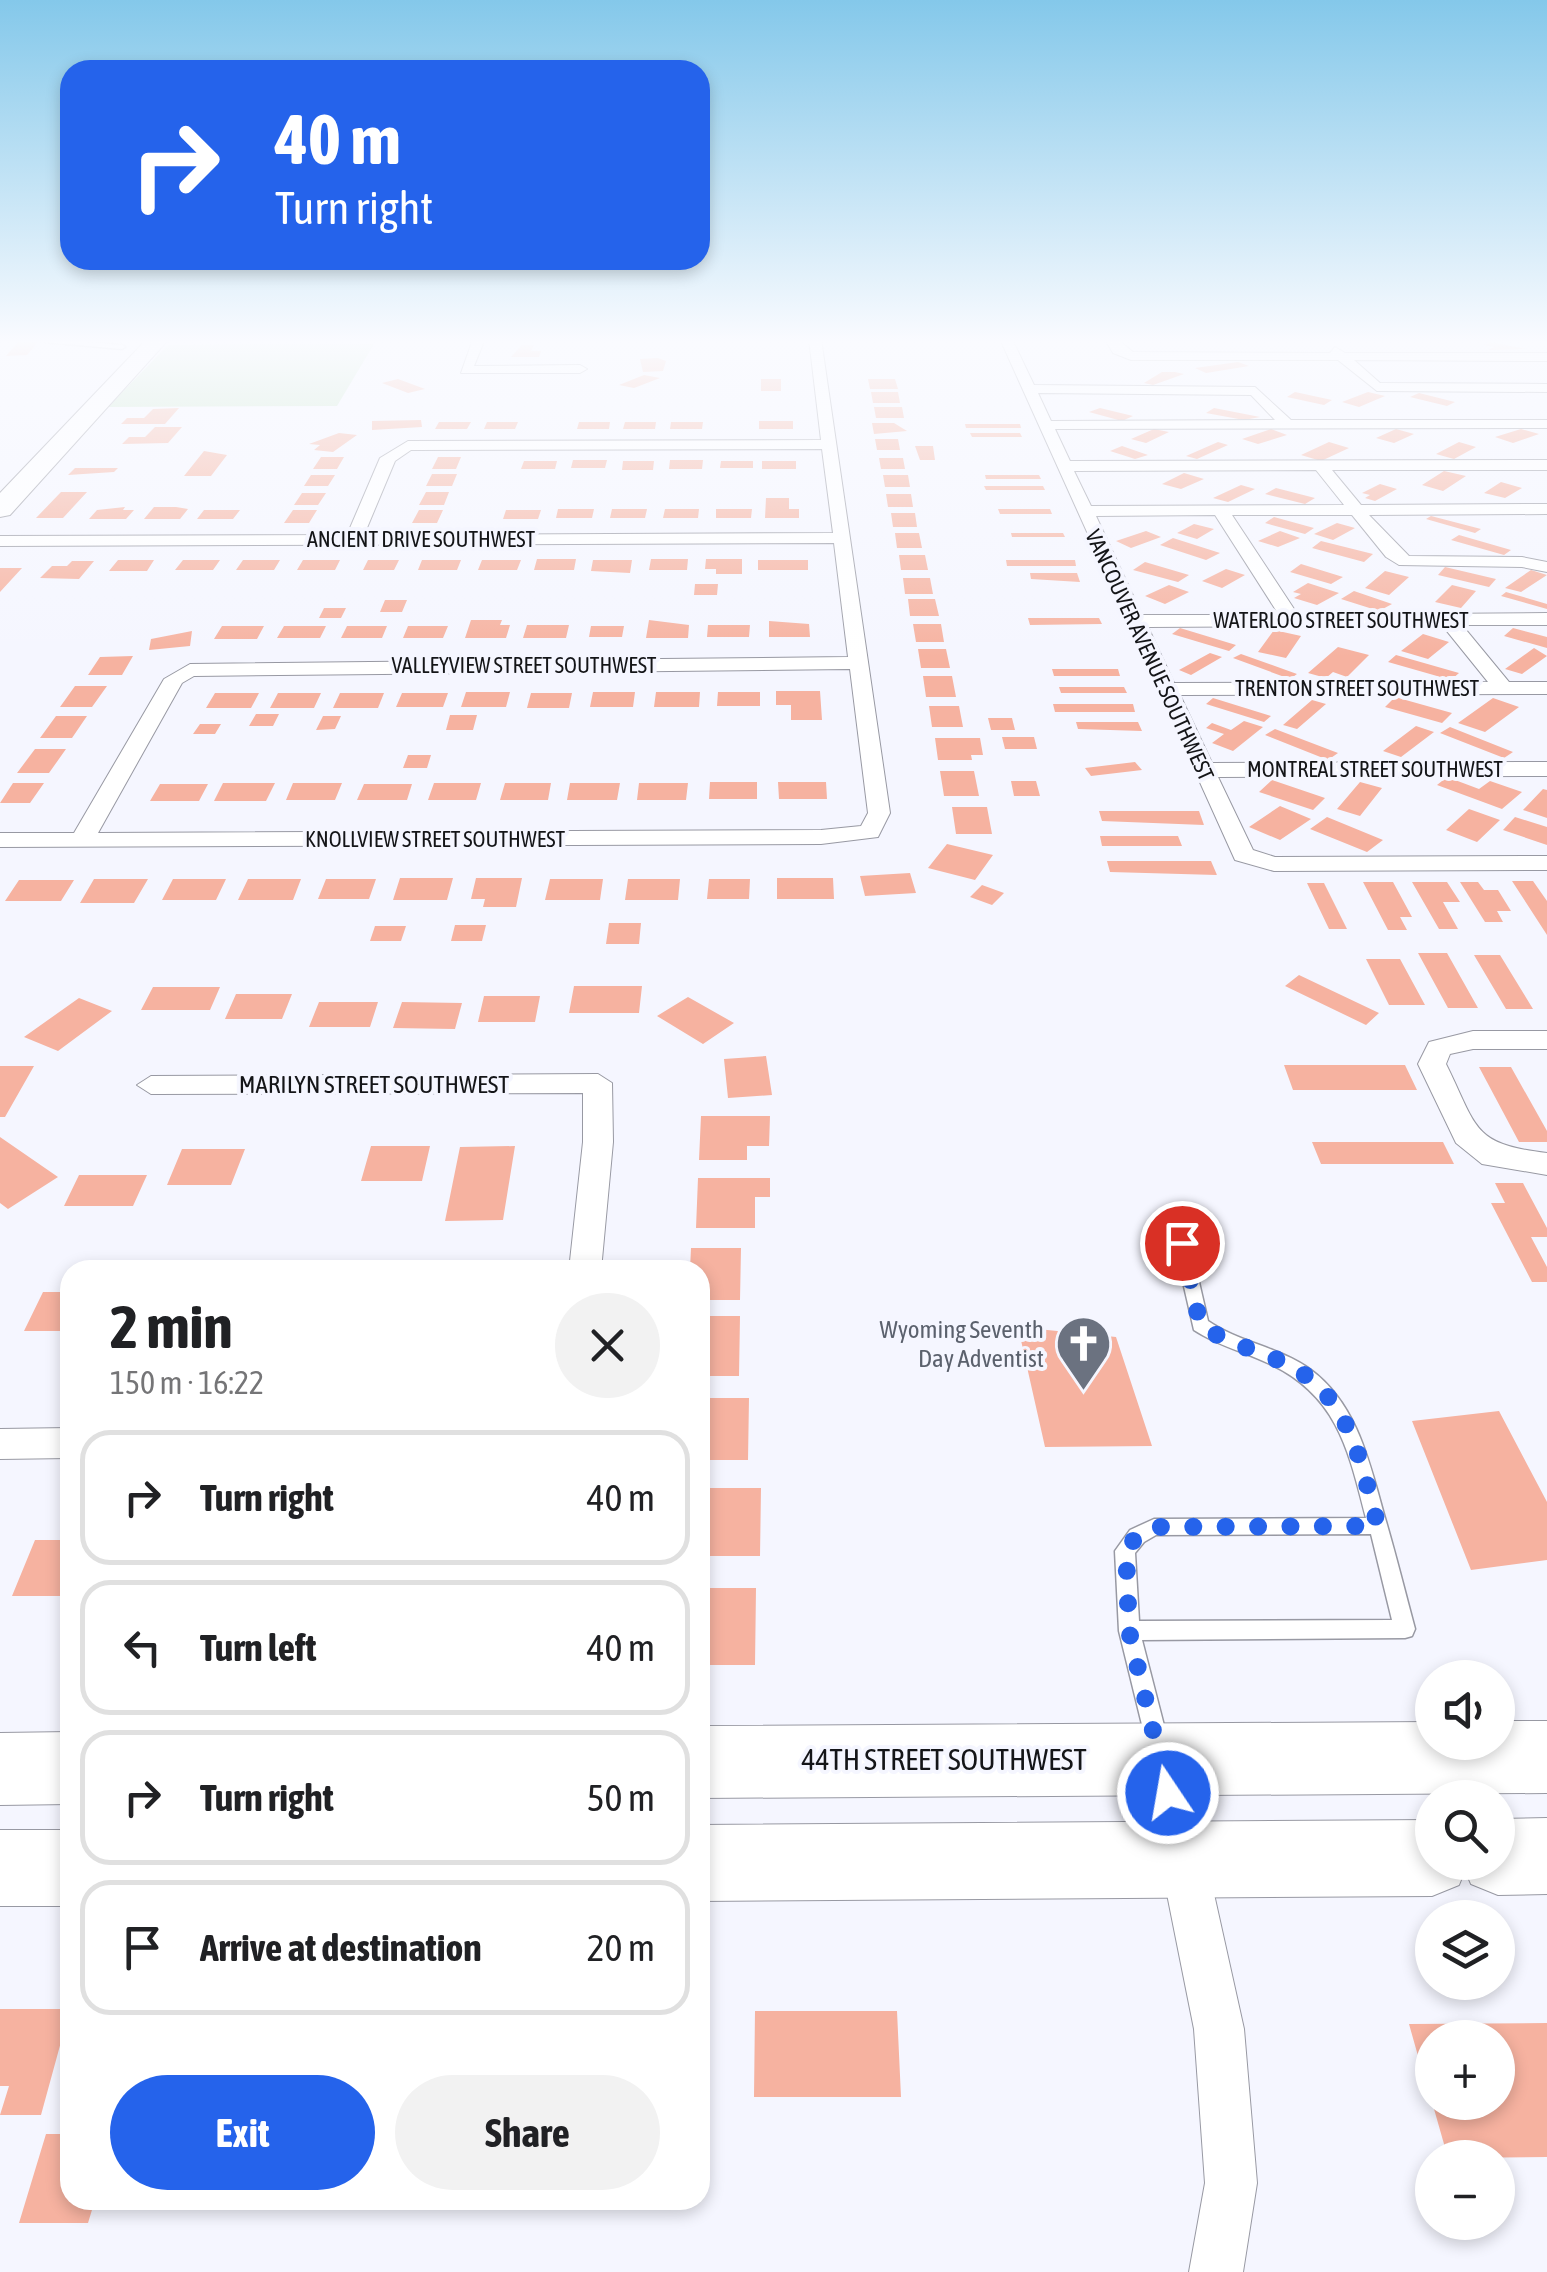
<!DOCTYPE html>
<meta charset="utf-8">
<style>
:root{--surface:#fff;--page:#f2f2f2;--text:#202124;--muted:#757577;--line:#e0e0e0;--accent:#2563eb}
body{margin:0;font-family:"Asap Condensed",sans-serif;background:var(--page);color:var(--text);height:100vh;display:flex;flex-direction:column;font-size:38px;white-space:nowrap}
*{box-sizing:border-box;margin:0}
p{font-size:32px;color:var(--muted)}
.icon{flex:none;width:55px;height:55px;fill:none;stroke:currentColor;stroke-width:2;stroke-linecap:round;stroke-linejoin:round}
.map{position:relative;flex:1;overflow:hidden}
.sheet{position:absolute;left:60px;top:1260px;width:650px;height:950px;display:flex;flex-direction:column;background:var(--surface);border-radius:30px;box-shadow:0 5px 15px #0003}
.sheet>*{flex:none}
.guide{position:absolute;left:60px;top:60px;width:650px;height:210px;border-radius:30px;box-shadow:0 5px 15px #0003;background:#2563eb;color:#fff;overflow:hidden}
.tools{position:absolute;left:1415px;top:1660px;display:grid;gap:20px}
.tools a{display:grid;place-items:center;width:100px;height:100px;border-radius:50%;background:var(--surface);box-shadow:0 5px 15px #0003;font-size:50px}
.pin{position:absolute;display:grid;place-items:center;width:85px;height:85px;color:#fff;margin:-42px;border:5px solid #fff;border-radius:50%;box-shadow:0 2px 10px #0007}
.me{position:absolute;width:110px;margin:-55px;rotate:348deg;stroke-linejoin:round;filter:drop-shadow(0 0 8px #0008)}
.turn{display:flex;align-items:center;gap:35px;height:210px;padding:0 50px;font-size:45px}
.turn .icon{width:130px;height:130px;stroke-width:2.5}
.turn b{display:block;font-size:70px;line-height:85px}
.round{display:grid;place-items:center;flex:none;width:105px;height:105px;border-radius:52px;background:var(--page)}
.headline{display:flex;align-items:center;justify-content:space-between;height:170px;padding:0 50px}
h1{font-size:60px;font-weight:700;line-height:75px}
.action{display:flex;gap:20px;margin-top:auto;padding:20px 50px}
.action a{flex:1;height:115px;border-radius:60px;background:var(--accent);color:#fff;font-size:40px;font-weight:700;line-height:115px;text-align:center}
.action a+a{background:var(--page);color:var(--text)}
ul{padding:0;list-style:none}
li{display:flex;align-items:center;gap:30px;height:135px;margin:0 20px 15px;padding:0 30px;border:5px solid var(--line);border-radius:30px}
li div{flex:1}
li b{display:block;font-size:38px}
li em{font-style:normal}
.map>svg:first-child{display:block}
.green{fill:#c4e4c5}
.building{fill:#f6b2a0}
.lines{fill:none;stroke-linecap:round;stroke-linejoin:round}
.lane-casing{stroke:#9899a3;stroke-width:3}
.street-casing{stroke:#9899a3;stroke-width:2}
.primary-casing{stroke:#9899a3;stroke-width:2}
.lane{fill:#fff;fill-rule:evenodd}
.street{fill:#fff;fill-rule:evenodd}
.primary{fill:#fff;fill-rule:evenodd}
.route{stroke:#2563eb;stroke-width:18;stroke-dasharray:0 32.4}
.labels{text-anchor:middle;stroke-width:8;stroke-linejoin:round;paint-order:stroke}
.far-street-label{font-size:22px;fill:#141518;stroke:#f5f6ff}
.street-label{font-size:25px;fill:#141518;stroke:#f5f6ff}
.worship-label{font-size:25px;fill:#5b616d;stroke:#f5f6ff;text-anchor:end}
.near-street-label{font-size:30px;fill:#141518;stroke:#f5f6ff}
</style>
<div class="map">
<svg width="1547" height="2272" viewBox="0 0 1547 2272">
<rect width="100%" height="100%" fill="#f5f6ff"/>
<path class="green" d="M374,344l-37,62 -229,1 60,-62z"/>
<path class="building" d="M19,341h20l-12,14 -21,1z
M1492,342l33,7 -37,1 6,-3 -10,-2z
M522,345h12l-3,6h10l-2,6h-28z
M658,358l8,3 -3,10 -20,1 -3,-13z
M1238,362l11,4 -43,7 -11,-5z
M1162,372h13l9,2 -31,11 -9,-2z
M644,375l16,3 -26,10 -15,-3z
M398,379l27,10 -17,4 -26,-10z
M761,379h20v12h-20z
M868,379h27l3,10h-28z
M871,392h27l2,11h-27z
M1295,392l37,8 -8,5 -37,-8z
M1368,392l17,4 -26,11 -17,-5z
M1419,393l36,9 -8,4 -37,-9z
M874,407h28l2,11h-28z
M179,408l-14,16h-44l6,-6h17l9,-9z
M1100,408l33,8 -11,5 -33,-9z
M1214,408l46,9 -16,3 -38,-7z
M421,420l1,7 -50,3v-9z
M759,421h34v8h-34z
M439,422h32l-4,7h-32z
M487,422h31l-3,7h-31z
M579,422h31l-1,7h-32z
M625,422h31l-1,7h-32z
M671,422h32l-1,7h-32z
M872,423h22l13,8 -33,3z
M965,424h55l1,4h-55z
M155,427h27l-14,16 -46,1 7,-7h16z
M1154,429l15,3 -23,11 -15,-4z
M1271,429l16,6 -29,9 -16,-5z
M1396,429l18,5 -20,9 -18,-5z
M1521,429l18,5 -26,9 -18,-6z
M339,433l18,2 -24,17 -19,-2 6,-5 -11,-1z
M970,433h50l2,4h-50z
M875,439h23l2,11h-23z
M1218,442l10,3 -31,14 -11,-3z
M1329,442l20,6 -28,13 -20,-6z
M1459,442l17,5 -22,12 -18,-5z
M915,446h18l2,14h-15z
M1122,446l26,9 -13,4 -25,-8z
M204,451l23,4 -16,21h-27z
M321,457h23l-7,12h-24z
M438,457h23l-5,12h-24z
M879,458h24l2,11h-24z
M573,460h34l-2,8h-34z
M670,460h33l-1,9h-33z
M524,461h33l-2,8h-34z
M623,461h31l-1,9h-31z
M721,461h32v7h-33z
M762,461h34v8h-34z
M75,468h43l-4,4 -46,3z
M1444,471l22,5 -23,15 -21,-6z
M1184,473l20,6 -23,10 -19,-5z
M432,474h25l-5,12h-26z
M311,475h24l-7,11h-24z
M883,475h25l2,12h-25z
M985,475h54l2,4h-55z
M1501,482l21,6 -17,10 -21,-5z
M1380,484l17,5 -22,12 -10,-3 5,-3 -8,-2z
M1241,485l14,4 -27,13 -15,-4z
M984,486h59l2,4h-59z
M1276,488l39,10 -10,6 -40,-10z
M61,492h26l-24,26h-27z
M426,492h23l-5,13h-25z
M302,493h24l-8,12h-24z
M886,494h25l2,13h-25z
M766,498h23v11h10v9h-34z
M125,507l-2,3h11l-8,9h-37l8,-9z
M154,507h22l12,2 -8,10h-36z
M558,509h36l-2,9h-36z
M612,509h35l-2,9h-35z
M665,509h34l-1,9h-35z
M716,509h36l-1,9h-35z
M998,509h52l2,5h-52z
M204,510h36l-7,9h-36z
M293,510h24l-8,13h-25z
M419,510h24l-6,13h-25z
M506,510h35l-3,9h-35z
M891,513h24l2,14h-24z
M1431,516l50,13 -6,4 -49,-14z
M1274,517l40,11 -9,6 -40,-11z
M1337,523l18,5 -22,12 -19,-6z
M1194,524l20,5 -17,10 -20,-6z
M1146,531l15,6 -30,11 -15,-7z
M1280,531l20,7 -22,9 -20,-6z
M895,533h24l3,15h-25z
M1011,533h52l2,4h-53z
M1459,535l52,15 -7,5 -53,-15z
M1173,538l47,15 -14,7 -46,-15z
M1321,541l52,13 -9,8 -52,-14z
M899,555h26l3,15h-27z
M537,559h39l-2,11h-40z
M651,559h37l-1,11h-38z
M706,559h36v15h-26v-5h-11z
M118,560h36l-7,11h-38z
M183,560h37l-7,10h-38z
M243,560h37l-6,10h-38z
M303,560h37l-5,10h-38z
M368,560h31l-5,10h-31z
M422,560h39l-4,10h-39z
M482,560h39l-4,10h-39z
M593,560h39l-2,13 -39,-2z
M758,560h50v10h-50z
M1006,560h69l1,6h-69z
M72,561h22l-15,18 -39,-1 12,-12h15z
M1145,562l44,13 -11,7 -45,-12z
M1301,564l42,13 -12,7 -41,-12z
M1445,567l51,12 -7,8 -51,-12z
M0,568h22l-22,24z
M1226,569l19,6 -23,13 -20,-7z
M1531,570l16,5 -26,17 -16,-4z
M1385,571l24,6 -20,18 -24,-7z
M1030,573h47l3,9 -49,-3z
M903,578h27l3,16h-28z
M1308,583l31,10 -22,12 -23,-7 7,-4 -8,-2z
M695,584h23l-1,11h-23z
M1169,585l20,7 -24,12 -20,-8z
M1452,585l24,6 -15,17 -26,-6z
M1354,591l38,13 -13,7 -38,-12z
M1506,592l41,12v5l-46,-13z
M908,599h27l4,17h-29z
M385,600h22l-5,12h-22z
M324,608h22l-5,10h-22z
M1028,618h71l3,6 -72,1z
M471,620h31l-2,5h10l-4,13h-41z
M649,620l40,5 -1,13h-42z
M769,621l40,3 1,13h-41z
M913,624h28l3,18h-28z
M527,625h42l-3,13h-43z
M708,625h42l-1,12h-42z
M222,626h42l-7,13h-43z
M284,626h42l-6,12h-43z
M347,626h40l-5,12h-41z
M408,626h40l-5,12h-40z
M591,626h33l-2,11h-33z
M1180,628l56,17 -7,6 -57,-17z
M1513,628l34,9v11l-43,-12z
M1274,630l27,6 -15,22 -28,-6z
M192,631l-2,15 -41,4 2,-11z
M1423,634l26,8 -21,17 -27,-8z
M1338,647l31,8 -22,22 -14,-5 -7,6 -18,-5z
M1534,648l13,8 -25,18 -17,-5z
M918,649h28l4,19h-29z
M1210,653l12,4 -31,18 -12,-5z
M1241,654l56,20 -7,5 -57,-21z
M1396,655l63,18 -8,7 -63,-18z
M133,656l-11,19h-34l12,-18z
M1052,669h66l2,7h-66z
M923,676h29l4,21h-30z
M75,686h32l-15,21h-32z
M1059,687h65l3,6h-66z
M776,691h44l2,29h-31v-15h-15z
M466,692h44l-4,15h-45z
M593,692h42l-2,15h-43z
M656,692h44l-1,15h-45z
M718,692h42v14h-43z
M215,693h44l-8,15h-45z
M278,693h43l-7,15h-44z
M340,693h44l-6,15h-45z
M402,693h46l-5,14h-47z
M531,693h41l-3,15h-42z
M1395,697l57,16 -10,10 -57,-16z
M1213,698l58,18 -7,6 -58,-18z
M1493,698l26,9 -34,25 -27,-9z
M1312,700l14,4 -29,25 -14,-4z
M1053,704h80l2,8h-80z
M929,706h30l4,21h-31z
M256,714h23l-6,12h-24z
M450,715h27l-4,15h-27z
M56,716h31l-15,22h-32z
M323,716h18l-6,13 -19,1z
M988,718h24l3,12h-24z
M1244,721l19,6 -30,24 -21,-8 12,-9 -18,-6 6,-5 19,7z
M1076,722h62l4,9 -64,-2z
M200,724h21l-6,10h-22z
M1416,726l18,6 -33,25 -18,-6z
M1450,727l63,25 -9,6 -64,-25z
M1275,729l63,24 -10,7 -63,-25z
M1002,737h32l3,12h-32z
M935,738h45l3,17h-12l1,5h-34z
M35,749h31l-17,24h-32z
M408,755h23l-4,13h-24z
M1135,762l7,8 -51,6 -6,-8z
M940,771h34l5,25h-35z
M1447,777l32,12 11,-8 32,11 -20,17 -65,-24z
M1272,780l53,18 -12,12 -54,-18z
M1011,781h25l4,15h-26z
M710,782h47v17h-48z
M778,782h48l1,17h-48z
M1360,782l22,6 -22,28 -23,-7z
M13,783h31l-14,20h-30z
M223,783h52l-9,18h-52z
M293,783h49l-7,17h-49z
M434,783h47l-5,17h-48z
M505,783h46l-3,17h-48z
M570,783h50l-3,17h-50z
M639,783h49l-2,17h-49z
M160,784h48l-9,17h-49z
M364,784h48l-5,16h-50z
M1543,789l4,1v28l-24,-8z
M1280,806l31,13 -31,21 -31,-13z
M952,807h35l5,27h-36z
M1469,809l31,11 -23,22 -31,-12z
M1099,811h100l5,14 -102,-4z
M1327,817l56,23 -16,12 -57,-23z
M1515,817l32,10v18l-44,-15z
M1100,836h78l4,10h-80z
M947,844l46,11 -18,25 -47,-12z
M1107,861h104l6,14 -107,-3z
M910,873l6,20 -51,3 -5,-20z
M400,878h53l-6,22h-54z
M476,878h46l-6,29h-33l2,-8h-14z
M777,878h56l1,21h-57z
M94,879h54l-14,24h-54z
M173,879h53l-10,21h-54z
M248,879h53l-8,21h-55z
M326,879h50l-7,20h-51z
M550,879h53l-3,21h-55z
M628,879h52l-2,21h-53z
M709,879h41l-1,20h-42z
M19,880h55l-13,21h-56z
M1512,881h21l14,20v34z
M1363,882h30l19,35h-12l7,13h-19z
M1412,882h35l13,20h-17l15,27h-19z
M1460,882h18l6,8h14l13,21h-14l6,11h-18z
M1307,883h17l23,46h-18z
M982,885l22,8 -12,12 -22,-8z
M609,923h32l-2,21h-33z
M455,925h31l-4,16h-31z
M375,926h31l-5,15h-31z
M1418,953h29l31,55h-30z
M1474,955h26l33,54h-27z
M1366,959h34l25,46h-36z
M1299,975l80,38 -13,12 -81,-39z
M574,986h68l-3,27h-70z
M153,987h67l-10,23h-69z
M236,994h56l-10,25h-57z
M484,996h56l-5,26h-57z
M688,997l46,26 -31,21 -46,-28z
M79,998l33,13 -54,40 -34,-14z
M319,1002h59l-8,25h-61z
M402,1002l60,1 -7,26 -62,-1z
M766,1056l6,39 -44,3 -4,-39z
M1284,1065h121l12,25h-124z
M0,1066h34l-29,51h-5z
M1479,1067h32l36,64v11h-28z
M701,1116h69l-1,30h-22v14h-48z
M0,1137l58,40 -50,32 -8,-6z
M1312,1142h131l11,22h-133z
M371,1146h59l-8,35h-61z
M515,1146l-12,74 -58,1 15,-74z
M182,1149h63l-14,36h-64z
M79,1175h68l-14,31h-69z
M698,1178h72v19h-15v31h-59z
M1495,1183h28l24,45v9h-16l16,30v15h-15l-41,-79h14z
M691,1248h50l-1,52h-40v-30h-10z
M43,1292h27v39h-46z
M700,1316h40l-1,60h-39z
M1018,1327l98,10 36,109 -107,1z
M700,1398h49l-1,62h-48z
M1499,1411l48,91v58l-76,10 -59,-149z
M700,1488h61l-1,68h-60z
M35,1540h35v56h-58z
M700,1588h56l-1,77h-55z
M0,2009h70l-29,106h-41l9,-29h-9z
M755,2011h142l4,86h-147z
M700,2019h8l-2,78h-6z
M1547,2023v134l-99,1 -16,-56h66v-64h-66l-1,64 -22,-78z
M46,2134h24v66h25l-7,23h-69z"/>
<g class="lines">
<defs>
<path id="lane" d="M46,339l76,6 3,2 -3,2 -78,-7z
M1182,1237l6,2 2,4 18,78c32,22 72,26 103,49 47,35 59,95 74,148 11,37 20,74 30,111l-3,7 -7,2 -263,2 26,101 -3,7 -8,4 -8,-4 -3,-7 -27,-110 -4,-80 15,-21 24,-11 212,-1c-17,-66 -28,-121 -94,-153 -26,-13 -54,-19 -78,-35l-20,-87 2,-4zM1371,1534l21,86 -253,1 -4,-68 9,-11 12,-7z"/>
<path id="street" d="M473,339h12l-11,27 106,-1 7,4 -7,4h-119z
M809,339h12l69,474 -12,24 -57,7 -821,3v-14h74l90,-154 26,-15 658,-7 -14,-114 -834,3v-10l347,-1 33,-77 28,-17 413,-1zM822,449l11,84 -469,2 31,-74 16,-11zM850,669l18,144 -7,13 -40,4 -723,3 84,-150 12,-7z
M1000,339h12l22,46 221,2 36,33h256v8l-492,1 15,32 477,-1v10h-215l29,35 186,-1v10l-178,1 40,41 113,1 25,5v10l-25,-5 -123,-2 -13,-8 -34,-42h-120l66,100 249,-2v12h-85l47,57h38v12l-367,1 32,68 335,-1v14l-329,1 35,73 22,7 272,-1v14l-273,1 -39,-11zM1038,393l213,2 24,25 -224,1zM1316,470l28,35 -253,1 -17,-35zM1215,515l64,100h-137l-46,-99zM1442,625l46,57 -314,1 -26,-56z
M1105,339h12l16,13 197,1 5,-6 10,6h202v8l-193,-1 26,23 167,1v8l-170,-1 -39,-31h-207l-18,-7z
M1473,1031h74v18h-74l-23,5 -4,10c32,64 25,80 101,89v22l-65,-11 -26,-21 -38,-79 11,-22z
M598,1074l14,9 1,59 -12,128h-32l14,-128v-49l-432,1 -14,-9 14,-9z
M70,1428v30l-70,1v-30z
M1162,1737l15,7 7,15 60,270 13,154 -14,89h-54l16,-89 -11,-154 -54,-270 7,-15z"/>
<path id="primary" d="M147,339h22l-159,176 -10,2v-24z
M1498,1721h49v72l-847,5v-72l732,-4v20h66z
M70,1732v72l-70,1v-72z
M1547,1818v76l-49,1 -27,-11 -6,-14 -6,15 -27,11 -732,5v-76l732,-5v42h66v-43z
M0,1830h70v76h-70z"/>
</defs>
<use href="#lane" class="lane-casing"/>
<use href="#street" class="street-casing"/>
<use href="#primary" class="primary-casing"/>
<use href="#lane" class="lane"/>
<use href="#street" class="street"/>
<use href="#primary" class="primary"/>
</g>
<linearGradient id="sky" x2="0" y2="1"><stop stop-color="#84c8ea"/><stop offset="0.52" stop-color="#fafbff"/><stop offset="1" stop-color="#fafbff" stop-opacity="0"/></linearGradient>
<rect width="1547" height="657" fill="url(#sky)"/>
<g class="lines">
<path class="route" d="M1168,1793l-39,-162 -3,-81 11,-14 17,-9 224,-1c-19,-69 -28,-135 -100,-166 -27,-12 -55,-18 -78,-36l-18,-81"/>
</g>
<defs>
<symbol id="church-pin" viewBox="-11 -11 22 30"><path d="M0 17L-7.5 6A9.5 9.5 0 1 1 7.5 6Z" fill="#6b7280" stroke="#f5f6ff"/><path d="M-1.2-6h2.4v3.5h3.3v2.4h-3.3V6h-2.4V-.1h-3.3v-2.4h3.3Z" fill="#fff"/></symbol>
</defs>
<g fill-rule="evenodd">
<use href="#church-pin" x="1052" y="1312" width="63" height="86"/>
</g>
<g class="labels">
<g class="far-street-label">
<text x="421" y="547">ANCIENT DRIVE SOUTHWEST</text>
<text x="1341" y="628">WATERLOO STREET SOUTHWEST</text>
<text transform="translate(1150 655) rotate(65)" y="8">VANCOUVER AVENUE SOUTHWEST</text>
<text x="524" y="673">VALLEYVIEW STREET SOUTHWEST</text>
<text x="1357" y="696">TRENTON STREET SOUTHWEST</text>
<text x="1375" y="777">MONTREAL STREET SOUTHWEST</text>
<text x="435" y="847">KNOLLVIEW STREET SOUTHWEST</text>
</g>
<g class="street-label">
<text x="374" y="1093">MARILYN STREET SOUTHWEST</text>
</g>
<g class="worship-label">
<text x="1044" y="1338">Wyoming Seventh<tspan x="1044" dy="29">Day Adventist</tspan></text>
</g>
<g class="near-street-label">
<text x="944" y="1770">44TH STREET SOUTHWEST</text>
</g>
</g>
</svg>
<div class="tools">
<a><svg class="icon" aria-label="sound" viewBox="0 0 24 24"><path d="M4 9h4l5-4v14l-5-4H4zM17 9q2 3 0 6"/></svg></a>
<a><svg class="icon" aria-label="search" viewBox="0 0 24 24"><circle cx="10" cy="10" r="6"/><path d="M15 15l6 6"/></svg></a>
<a><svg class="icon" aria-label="layers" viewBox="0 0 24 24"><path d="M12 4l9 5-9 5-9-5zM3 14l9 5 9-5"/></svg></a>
<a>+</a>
<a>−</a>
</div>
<div class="pin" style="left:1182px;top:1243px;background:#d93025"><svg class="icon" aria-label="arrive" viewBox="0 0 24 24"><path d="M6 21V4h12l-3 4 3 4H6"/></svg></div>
<svg class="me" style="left:1168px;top:1793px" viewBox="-20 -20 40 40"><circle r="17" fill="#2563eb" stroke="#fff" stroke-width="3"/><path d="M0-11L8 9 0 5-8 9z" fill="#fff"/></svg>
<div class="guide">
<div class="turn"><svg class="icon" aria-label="right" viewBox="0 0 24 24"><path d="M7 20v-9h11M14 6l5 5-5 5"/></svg><div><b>40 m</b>Turn right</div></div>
</div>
<section class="sheet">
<div class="headline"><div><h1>2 min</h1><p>150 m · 16:22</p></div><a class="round"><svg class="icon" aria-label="close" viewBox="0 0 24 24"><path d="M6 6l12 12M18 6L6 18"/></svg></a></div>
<ul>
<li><svg class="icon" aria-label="right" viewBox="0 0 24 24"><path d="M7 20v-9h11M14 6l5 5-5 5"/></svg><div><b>Turn right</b></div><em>40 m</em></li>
<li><svg class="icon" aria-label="left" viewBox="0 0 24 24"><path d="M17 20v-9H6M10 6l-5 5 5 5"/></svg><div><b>Turn left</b></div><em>40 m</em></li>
<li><svg class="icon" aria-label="right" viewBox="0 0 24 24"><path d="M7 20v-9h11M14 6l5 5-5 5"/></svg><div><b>Turn right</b></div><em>50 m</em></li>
<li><svg class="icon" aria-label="arrive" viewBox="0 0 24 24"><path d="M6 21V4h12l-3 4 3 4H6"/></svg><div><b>Arrive at destination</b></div><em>20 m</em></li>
</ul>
<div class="action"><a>Exit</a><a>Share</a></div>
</section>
</div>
